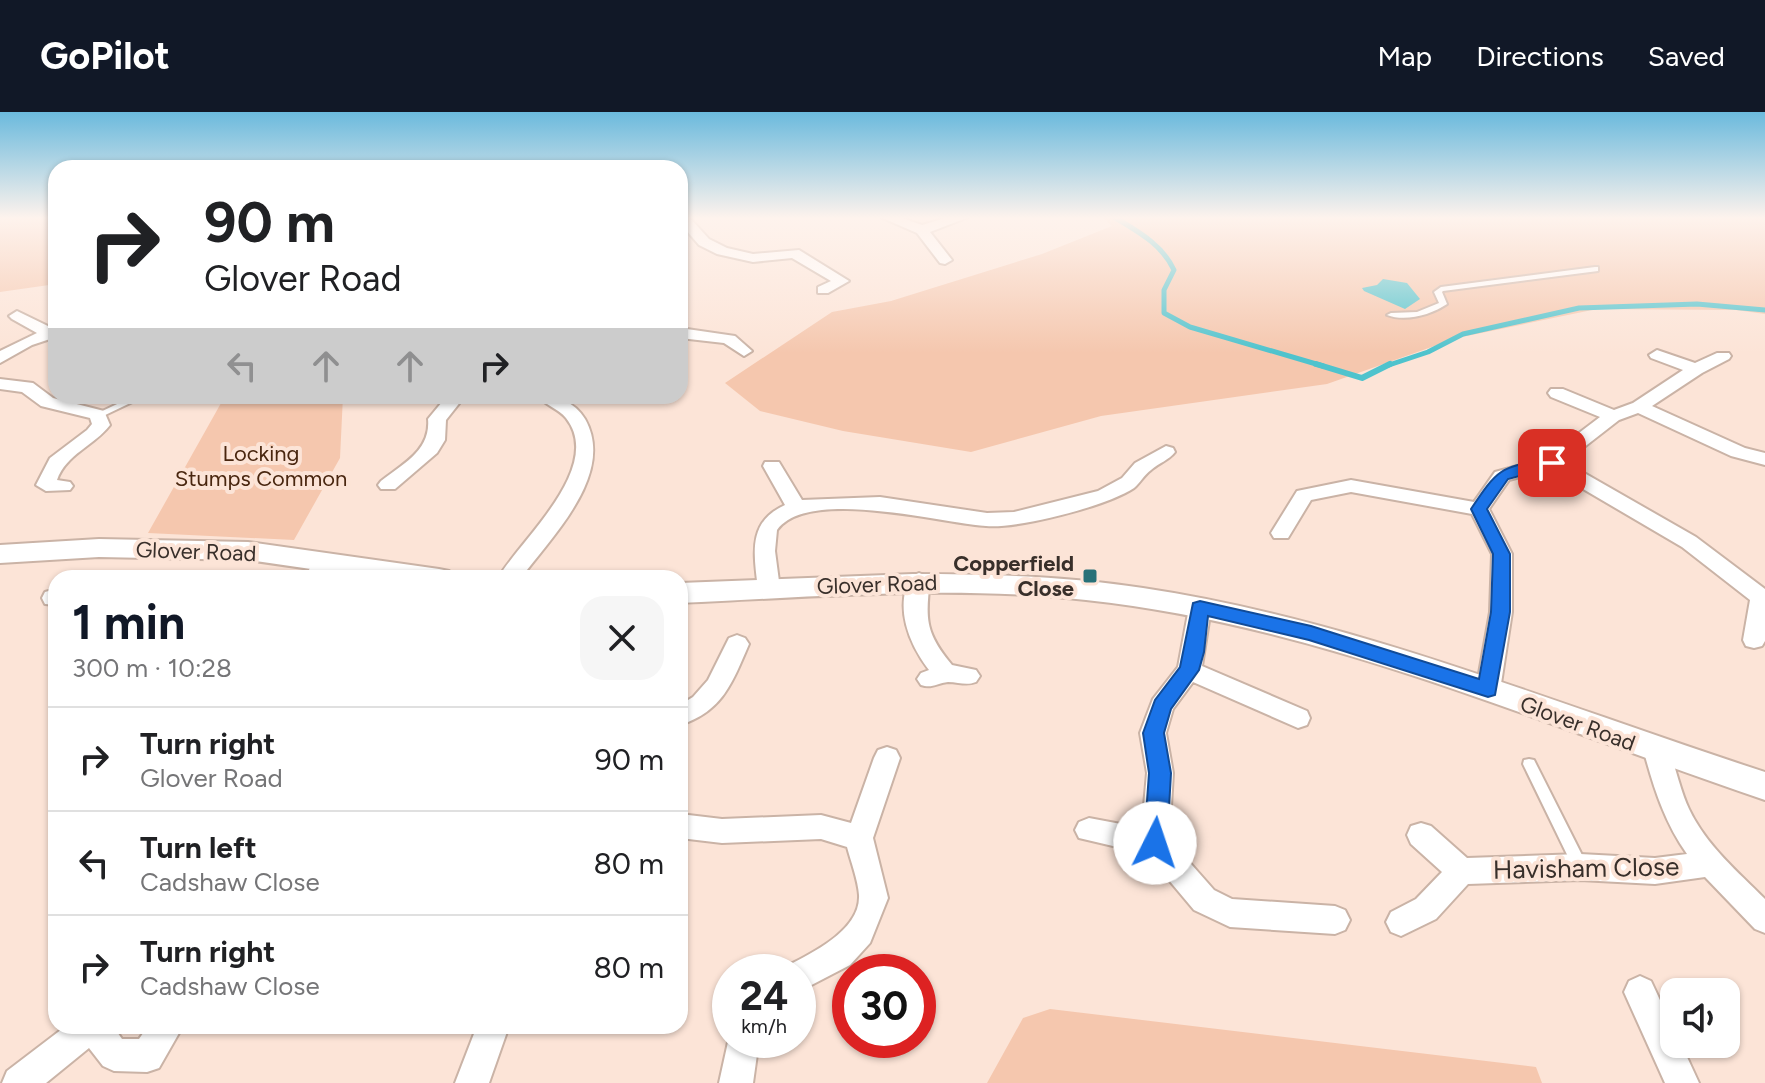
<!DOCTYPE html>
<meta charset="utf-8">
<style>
:root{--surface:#fff;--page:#f6f6f6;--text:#202124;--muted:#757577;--line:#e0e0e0;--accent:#111827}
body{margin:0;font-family:Figtree,sans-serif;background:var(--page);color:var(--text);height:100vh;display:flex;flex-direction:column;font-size:30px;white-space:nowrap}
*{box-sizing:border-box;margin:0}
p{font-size:26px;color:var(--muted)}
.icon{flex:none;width:44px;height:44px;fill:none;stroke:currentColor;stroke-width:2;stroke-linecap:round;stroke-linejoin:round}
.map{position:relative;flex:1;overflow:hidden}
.panel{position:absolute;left:48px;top:458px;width:640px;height:464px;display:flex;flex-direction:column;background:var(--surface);border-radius:24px;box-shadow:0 2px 6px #0004}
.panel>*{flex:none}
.hud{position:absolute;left:48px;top:48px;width:640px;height:244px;border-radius:24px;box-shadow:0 2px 6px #0004;background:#fff;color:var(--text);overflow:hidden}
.tools{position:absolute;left:1660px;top:866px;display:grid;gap:16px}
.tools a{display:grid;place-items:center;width:80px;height:80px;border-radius:16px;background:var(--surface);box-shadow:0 2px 6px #0004;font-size:40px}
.speed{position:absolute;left:712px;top:842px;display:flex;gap:16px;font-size:40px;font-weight:700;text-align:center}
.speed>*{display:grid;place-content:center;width:104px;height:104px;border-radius:50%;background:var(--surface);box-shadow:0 2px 6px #0004;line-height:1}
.speed small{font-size:20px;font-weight:400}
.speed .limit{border:12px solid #d22;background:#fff;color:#111}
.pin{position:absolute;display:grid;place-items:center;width:68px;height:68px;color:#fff;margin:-34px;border-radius:16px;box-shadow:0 4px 12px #0006}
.me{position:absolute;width:88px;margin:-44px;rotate:4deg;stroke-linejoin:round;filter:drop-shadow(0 0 6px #0008)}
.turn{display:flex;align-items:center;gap:28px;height:168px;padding:0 24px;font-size:36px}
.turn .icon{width:104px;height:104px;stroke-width:2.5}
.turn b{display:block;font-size:56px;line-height:68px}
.lanes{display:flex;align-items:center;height:76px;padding:0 24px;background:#0003;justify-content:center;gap:40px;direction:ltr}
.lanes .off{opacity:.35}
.round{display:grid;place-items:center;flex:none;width:84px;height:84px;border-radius:24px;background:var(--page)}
.headline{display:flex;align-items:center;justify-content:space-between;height:136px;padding:0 24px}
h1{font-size:48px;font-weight:700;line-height:60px;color:var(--accent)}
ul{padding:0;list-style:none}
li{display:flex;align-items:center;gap:24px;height:104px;padding:0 24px;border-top:2px solid var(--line)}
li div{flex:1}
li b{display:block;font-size:30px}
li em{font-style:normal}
header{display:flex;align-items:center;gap:48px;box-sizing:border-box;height:112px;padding:0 40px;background:var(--accent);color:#fff}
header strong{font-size:38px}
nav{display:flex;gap:44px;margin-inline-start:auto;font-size:28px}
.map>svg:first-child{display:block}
.green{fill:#f5c7ae}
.water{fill:#4fc3cd}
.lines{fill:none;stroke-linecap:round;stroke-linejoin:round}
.stream-far1{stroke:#4fc3cd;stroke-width:5}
.stream{stroke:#4fc3cd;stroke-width:6}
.service-casing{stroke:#cab3a6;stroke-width:4}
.minor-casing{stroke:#cab3a6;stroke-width:4}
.tertiary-casing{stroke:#cab3a6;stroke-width:4}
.service{fill:#fff;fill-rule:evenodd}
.minor{fill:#fff;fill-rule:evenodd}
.tertiary{fill:#fff;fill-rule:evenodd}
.route{fill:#1a73e8;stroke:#114b97;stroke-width:2}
.poi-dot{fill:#287178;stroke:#fce4d7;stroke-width:3}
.labels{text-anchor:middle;stroke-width:8;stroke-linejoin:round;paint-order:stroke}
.park-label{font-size:22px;fill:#49260f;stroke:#fce4d7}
.street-label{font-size:22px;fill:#382f2a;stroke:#fce4d7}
.poi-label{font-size:22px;font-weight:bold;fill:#382f2a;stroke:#fce4d7;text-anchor:end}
.near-street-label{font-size:26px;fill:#382f2a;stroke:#fce4d7}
</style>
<header>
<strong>GoPilot</strong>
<nav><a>Map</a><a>Directions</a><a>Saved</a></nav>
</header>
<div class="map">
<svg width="1765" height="971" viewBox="0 0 1765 971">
<rect width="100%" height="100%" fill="#fce4d7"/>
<path class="green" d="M0,105h56v67l-56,8z
M1102,105h663v97l-29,-4 -139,-1 -140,29 -130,46 -226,32 -130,36 -128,-21 -83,-20 -35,-28 107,-71 59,-11 151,-47 70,-28z
M225,284h118l-3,62 -46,82 -146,-7z
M1050,897l486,58 6,16h-555l36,-65z"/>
<path class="water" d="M1383,167l24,4 13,16 -15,10 -41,-18 -2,-3 15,-3z"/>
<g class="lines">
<path class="stream-far1" d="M1114,105c23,14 48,27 60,53l-10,20v23l26,14 133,39
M1386,254l42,-14 35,-18 116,-26 118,-4 68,6"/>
<path class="stream" d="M1316,252l46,14 28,-14"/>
<defs>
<path id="service" d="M1595,155h3v4l-155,20 -1,1 5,12c-16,11 -42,18 -60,11l4,-2 26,-1 22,-9 -5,-11 7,-5z
M134,284h11l-44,21 -3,1 -4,-3z
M1529,647l5,1 51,101 2,5 -2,5 -5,1 -5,-1 -52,-107 1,-4z"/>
<path id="minor" d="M680,105h9l20,22 18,9 26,6 46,-4 50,31 -21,12h-10v-6l13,-6 -39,-23 -39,4 -36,-8 -18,-9 -19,-22z
M880,105h19l23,8 27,-8h20l-39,15 22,28 -7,4 -5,-1 -23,-30z
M17,199l35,17 4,-1v10l-24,8 -32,18v-12l37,-18 -25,-14 -3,-3z
M680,216l55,8 17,15 -8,5 -20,-13 -44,-5z
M1657,238l38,13 22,-10h12l2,3 -2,3 -27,14 -50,33 93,42 20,5v12l-34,-9 -93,-43 -19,7 -54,42 131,75 69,52v52l-3,5 -8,2 -8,-2 -3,-6 7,-40 -68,-53 -133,-78 -40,11 -20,29 23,45v58l-12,78 -3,7 -9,2 -9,-2 -3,-7 14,-78 2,-58 -20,-40 -121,-22 -40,8 -23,38h-14l-3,-5 26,-42 54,-11 123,22 21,-30 51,-14 54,-41 -49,-20 -3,-4 3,-4h12l51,21 19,-7 50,-33 -32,-12 -2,-3z
M0,267l33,4 20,15 51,13 6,14c-16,21 -44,29 -53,55l13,2 3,4 -3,4 -24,1 -10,-6 14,-27 37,-28 5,-6 -2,-6 -49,-12 -19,-14 -22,-3z
M447,284h18l-19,24 -1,20 -8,13 -42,36h-14l-3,-4 3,-4c22,-17 50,-31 47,-62z
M537,284c20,0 37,5 48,23 31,55 -33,117 -64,159h-23c23,-39 107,-111 68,-160 -7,-9 -21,-13 -29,-22z
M1166,334l7,2 2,4c-6,8 -16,11 -24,18 -7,5 -11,13 -17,18 -27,18 -116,41 -148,38 -46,-3 -178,-39 -209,4l-2,21 5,38 -3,5h-16l-3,-5c-4,-35 -11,-67 27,-84l-22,-39 2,-4h14l23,38 78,-3 107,16 27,-1 84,-21 24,-13 13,-15z
M326,442l7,2 4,5 -12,17h-22l16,-22z
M919,461l8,3 3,5c-5,39 -4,53 22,84l24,5 4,6 -4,6c-10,4 -17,0 -28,0 -11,1 -16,7 -27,3l-4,-6 4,-6 8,-3c-20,-26 -35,-63 -18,-94z
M56,477v16l-11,-1 -3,-6 3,-6z
M1200,488l8,2 3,6 -9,58 105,45 3,7 -3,7 -9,3 -105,-46 -20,27 -7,24 7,40 -4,66 45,51 18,9 103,7 10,4 5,10 -5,10 -10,4 -105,-7 -36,-17 -47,-56 -68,-16 -4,-8 4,-8 10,-4 53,10 5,-55 -7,-40 13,-34 25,-32 11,-59 3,-6z
M737,523l8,3 4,6c-17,39 -26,67 -69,81v-20l13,-8 15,-17 21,-42z
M1657,630l9,3c10,20 13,43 23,64 17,36 49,63 76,90v34l-10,-4 -50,-52 -50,7 -75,-4 -112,4 -32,35 -35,17 -10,-4 -5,-10 5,-10 25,-13 26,-27 -31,-28 -4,-9 4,-9 10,-3 10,3 36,32 113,-4 75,4 32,-4c-22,-31 -33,-65 -43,-102l4,-7z
M887,635l9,3 4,8 -27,80 15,60 -18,45 -20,22 -52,27v-20h-13l2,-6c25,-13 74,-36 72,-71 -1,-15 -8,-33 -12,-48l-26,-8 -99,4 -42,-5v-24l42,5 99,-4 30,8 23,-65 4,-8z
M1640,864l11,5 23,49v14h7l18,39h-34l-41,-91 5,-11z
M66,914h47l9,13h17l9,-13h35l-24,42 -12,4 -33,-1 -11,-5 -14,-18 -43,35h-44l5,-12z
M477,914h32l-20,57h-34z
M730,921v7h29l-6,43h-34z"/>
<path id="tertiary" d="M99,427l149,3 191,27 10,2 4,7h-80l-125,-18 -149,-3 -99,6v-18z
M913,462c77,0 153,2 230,14 214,32 417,118 622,184v28c-222,-75 -444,-175 -679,-200 -135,-15 -271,-3 -406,3v-20z"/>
</defs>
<use href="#service" class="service-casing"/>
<use href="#minor" class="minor-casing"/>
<use href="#tertiary" class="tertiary-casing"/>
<use href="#service" class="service"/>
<use href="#minor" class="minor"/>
<use href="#tertiary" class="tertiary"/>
</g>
<linearGradient id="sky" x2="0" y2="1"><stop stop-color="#6bbadd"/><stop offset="0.44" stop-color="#fef3ed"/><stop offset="1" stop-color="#fef3ed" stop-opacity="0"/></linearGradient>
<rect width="1765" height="241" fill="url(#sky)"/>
<path class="route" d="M1552,346l5,2v6l-49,13 -21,30 23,45v58l-15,83 -7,2 -179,-57 -101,-24 -4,36 -5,18 -28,39 -7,24 7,40 -4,70 -4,7 -8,3 -8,-3 -3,-7 5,-70 -6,-40 12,-33 25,-33 13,-64 7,-2 111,25 168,53 12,-67 2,-58 -22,-45c29,-44 30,-41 81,-51z"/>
<rect class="poi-dot" x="1082" y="456" width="16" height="16" rx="4"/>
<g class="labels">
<g class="park-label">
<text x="261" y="349">Locking<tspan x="261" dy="25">Stumps Common</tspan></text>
</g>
<g class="street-label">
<text transform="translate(196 439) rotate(2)" y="8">Glover Road</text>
<text transform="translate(877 472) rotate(-2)" y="8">Glover Road</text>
<text transform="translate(1578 611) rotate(20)" y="8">Glover Road</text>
</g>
<g class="poi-label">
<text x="1074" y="459">Copperfield<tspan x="1074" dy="25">Close</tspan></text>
</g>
<g class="near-street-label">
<text transform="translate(1586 756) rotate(-1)" y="9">Havisham Close</text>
</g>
</g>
</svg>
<div class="tools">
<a><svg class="icon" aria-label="sound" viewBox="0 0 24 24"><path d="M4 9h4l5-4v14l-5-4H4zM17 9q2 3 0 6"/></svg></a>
</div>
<div class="speed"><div>24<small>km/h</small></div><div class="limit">30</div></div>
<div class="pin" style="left:1552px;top:351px;background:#d93025"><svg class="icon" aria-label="arrive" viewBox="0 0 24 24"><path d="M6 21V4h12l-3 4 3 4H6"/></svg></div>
<svg class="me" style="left:1155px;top:731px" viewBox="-20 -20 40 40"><circle r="19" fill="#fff"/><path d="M0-13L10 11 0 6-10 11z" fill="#1a73e8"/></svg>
<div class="hud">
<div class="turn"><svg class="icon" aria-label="right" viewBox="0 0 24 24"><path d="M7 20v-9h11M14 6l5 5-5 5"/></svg><div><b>90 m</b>Glover Road</div></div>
<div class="lanes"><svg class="icon off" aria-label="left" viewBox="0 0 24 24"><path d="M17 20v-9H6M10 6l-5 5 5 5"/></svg><svg class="icon off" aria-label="ahead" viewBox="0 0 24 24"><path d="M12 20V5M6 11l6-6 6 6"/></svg><svg class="icon off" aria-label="ahead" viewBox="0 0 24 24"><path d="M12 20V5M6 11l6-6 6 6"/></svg><svg class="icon" aria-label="right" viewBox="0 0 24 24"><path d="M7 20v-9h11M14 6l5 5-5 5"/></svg></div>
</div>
<section class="panel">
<div class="headline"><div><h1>1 min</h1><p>300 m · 10:28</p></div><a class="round"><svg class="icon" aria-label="close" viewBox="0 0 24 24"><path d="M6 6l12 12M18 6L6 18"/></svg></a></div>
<ul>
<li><svg class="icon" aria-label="right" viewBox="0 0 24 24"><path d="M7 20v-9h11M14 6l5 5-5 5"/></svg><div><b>Turn right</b><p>Glover Road</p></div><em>90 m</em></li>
<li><svg class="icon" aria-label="left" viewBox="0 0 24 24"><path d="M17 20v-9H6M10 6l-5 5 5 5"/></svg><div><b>Turn left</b><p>Cadshaw Close</p></div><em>80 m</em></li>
<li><svg class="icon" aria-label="right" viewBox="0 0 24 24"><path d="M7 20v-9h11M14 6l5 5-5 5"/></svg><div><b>Turn right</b><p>Cadshaw Close</p></div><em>80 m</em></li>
</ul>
</section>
</div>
